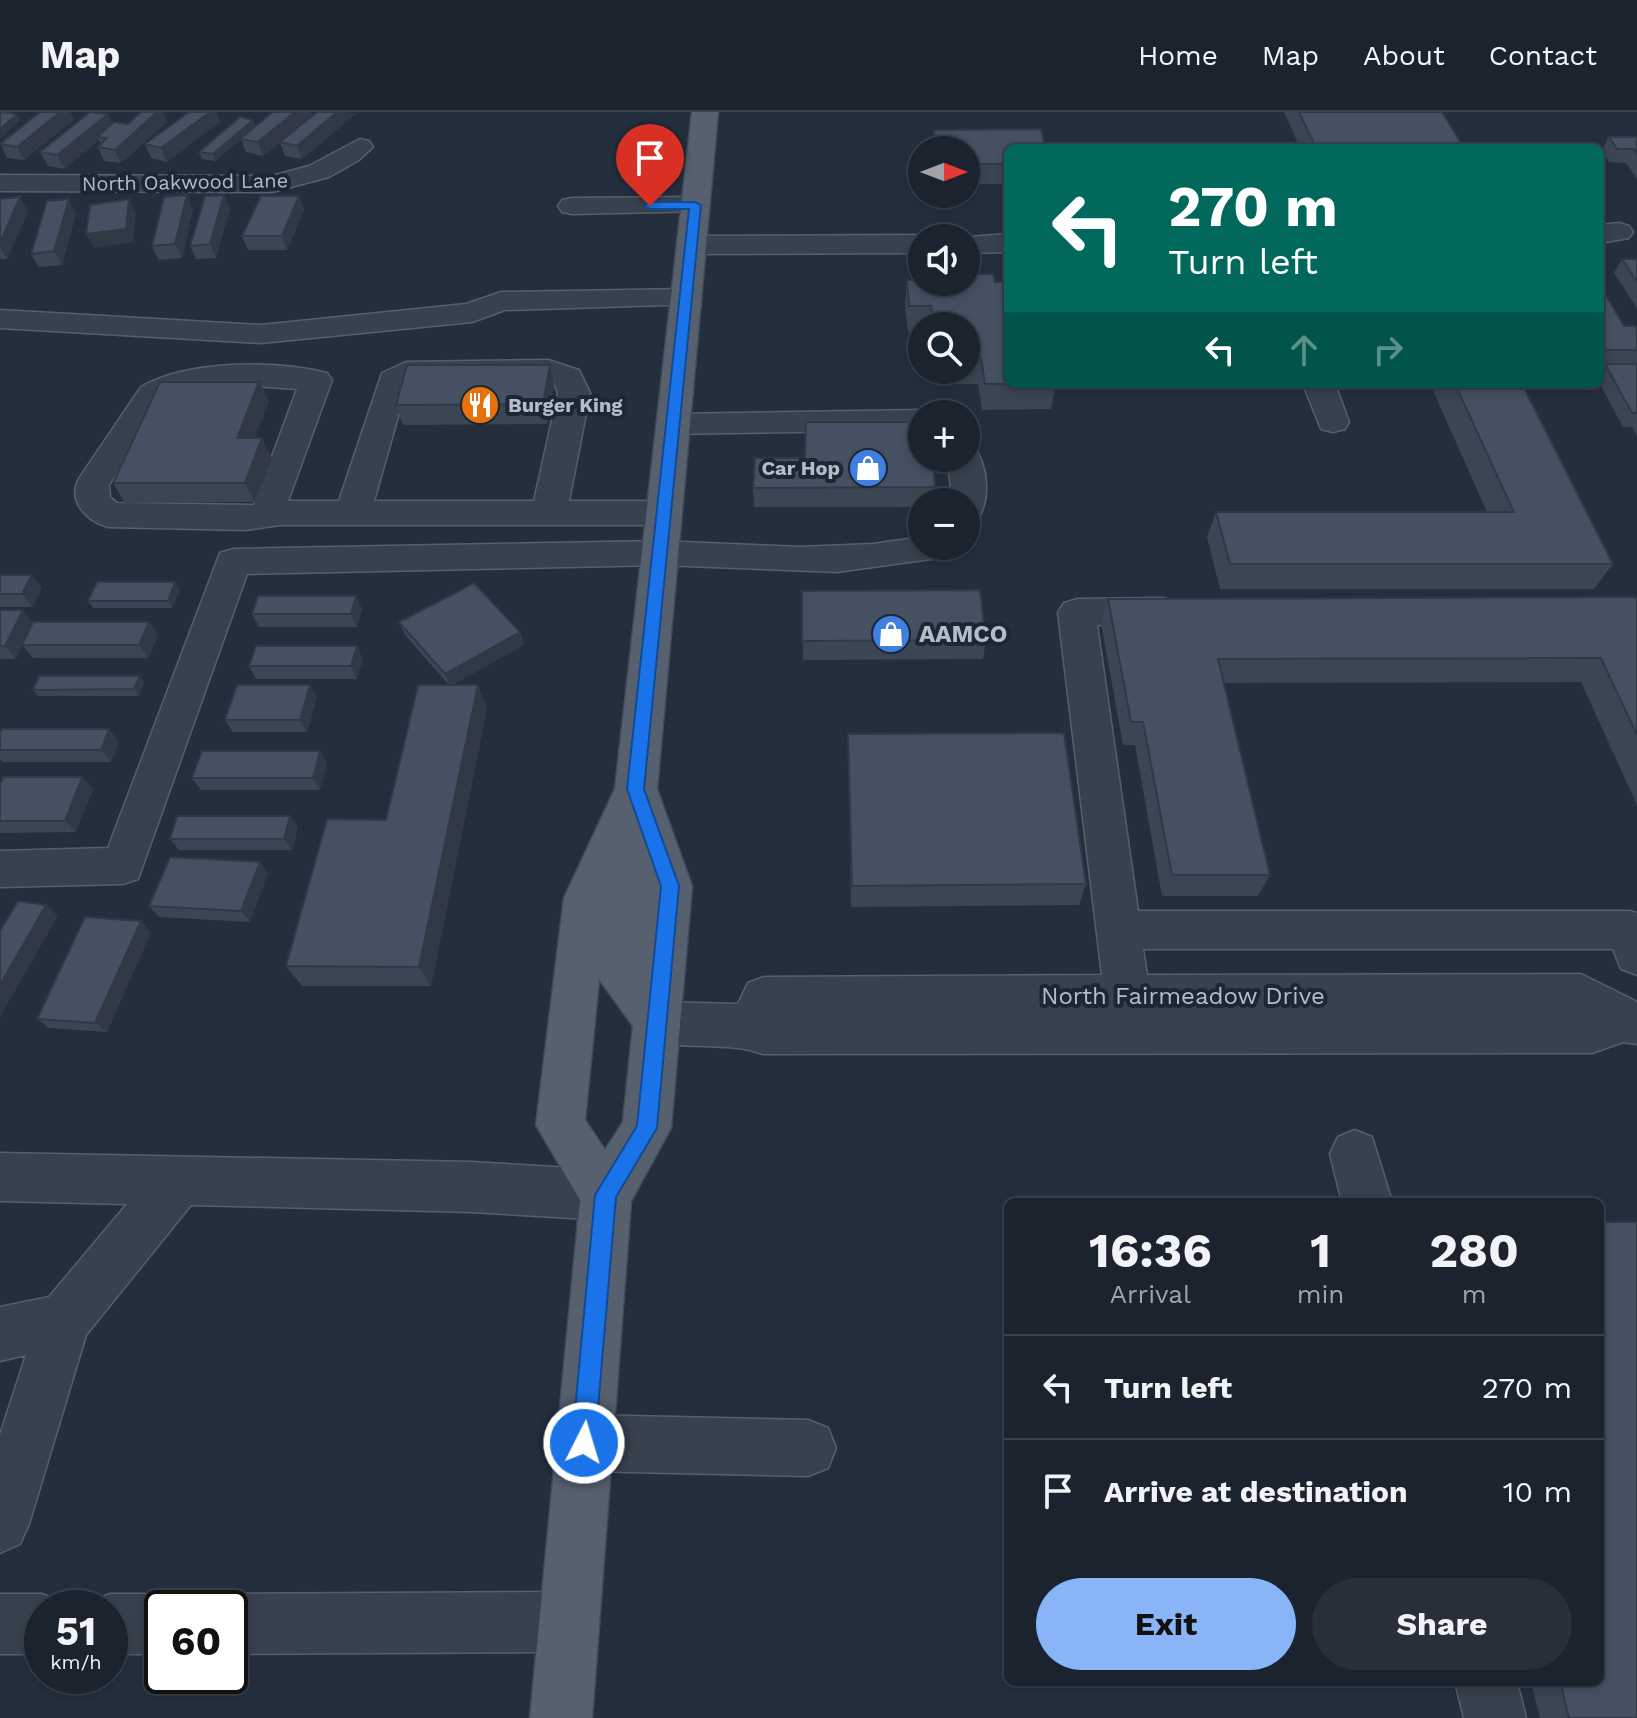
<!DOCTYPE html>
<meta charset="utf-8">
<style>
:root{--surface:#1b232e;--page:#282f3a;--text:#f1f3f6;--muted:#a0a4aa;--line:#39404a;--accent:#8ab4f8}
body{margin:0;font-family:"Work Sans",sans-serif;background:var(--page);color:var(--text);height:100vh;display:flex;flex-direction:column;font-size:30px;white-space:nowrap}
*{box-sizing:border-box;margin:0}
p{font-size:26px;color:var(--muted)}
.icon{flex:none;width:44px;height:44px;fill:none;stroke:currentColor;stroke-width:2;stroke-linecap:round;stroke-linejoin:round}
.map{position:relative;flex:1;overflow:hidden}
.details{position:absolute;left:1004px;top:1086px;width:600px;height:488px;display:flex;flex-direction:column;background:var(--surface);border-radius:12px;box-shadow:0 4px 12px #0003,0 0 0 2px var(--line)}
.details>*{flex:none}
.top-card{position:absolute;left:1004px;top:32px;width:600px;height:244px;border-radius:12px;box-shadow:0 4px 12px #0003,0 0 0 2px var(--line);background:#00695c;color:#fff;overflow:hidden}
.needle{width:52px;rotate:90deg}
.fabs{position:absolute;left:908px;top:24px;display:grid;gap:16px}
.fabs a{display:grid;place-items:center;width:72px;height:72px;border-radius:50%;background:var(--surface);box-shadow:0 4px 12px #0003,0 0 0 2px var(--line);font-size:40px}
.speed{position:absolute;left:24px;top:1478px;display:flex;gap:16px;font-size:40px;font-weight:700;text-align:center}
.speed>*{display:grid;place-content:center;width:104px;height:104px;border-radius:50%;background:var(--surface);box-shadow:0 4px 12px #0003,0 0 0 2px var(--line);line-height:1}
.speed small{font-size:20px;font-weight:400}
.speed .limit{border:4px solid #111;border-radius:12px;background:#fff;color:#111}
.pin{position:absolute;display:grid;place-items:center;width:68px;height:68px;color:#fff;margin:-82px -34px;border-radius:50% 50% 50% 0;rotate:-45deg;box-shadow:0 0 8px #0007}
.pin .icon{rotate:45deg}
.me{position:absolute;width:88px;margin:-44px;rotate:5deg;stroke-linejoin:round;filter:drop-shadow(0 0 6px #0008)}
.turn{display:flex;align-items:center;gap:28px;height:168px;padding:0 32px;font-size:36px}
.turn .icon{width:104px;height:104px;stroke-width:2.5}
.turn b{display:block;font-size:56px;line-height:68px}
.lanes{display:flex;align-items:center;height:76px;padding:0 32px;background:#0003;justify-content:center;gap:40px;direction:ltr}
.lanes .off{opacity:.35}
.eta{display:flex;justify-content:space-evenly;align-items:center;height:136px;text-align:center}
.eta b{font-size:48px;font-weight:700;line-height:56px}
.button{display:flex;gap:16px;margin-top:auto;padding:16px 32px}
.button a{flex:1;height:92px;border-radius:48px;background:var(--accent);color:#111;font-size:32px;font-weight:700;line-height:92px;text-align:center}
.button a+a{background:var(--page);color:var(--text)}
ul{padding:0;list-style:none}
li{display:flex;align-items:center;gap:24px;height:104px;padding:0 32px;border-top:2px solid var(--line)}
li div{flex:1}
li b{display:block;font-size:30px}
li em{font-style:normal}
header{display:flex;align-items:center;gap:48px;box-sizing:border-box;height:112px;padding:0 40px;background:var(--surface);border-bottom:2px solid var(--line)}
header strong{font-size:38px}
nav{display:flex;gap:44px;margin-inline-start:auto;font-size:28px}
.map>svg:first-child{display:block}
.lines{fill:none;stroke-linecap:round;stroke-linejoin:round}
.minor-casing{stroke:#565f6c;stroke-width:3}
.major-casing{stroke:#414a57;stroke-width:3}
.minor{fill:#38414e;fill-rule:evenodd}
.major{fill:#56606e;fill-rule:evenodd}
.wall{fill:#3b4654}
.shaded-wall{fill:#303945}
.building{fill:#455162;stroke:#303945;stroke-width:2}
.route{fill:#1a73e8;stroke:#114b97;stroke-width:2}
.labels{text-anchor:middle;stroke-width:8;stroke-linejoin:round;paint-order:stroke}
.far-street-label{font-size:20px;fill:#b4bcc9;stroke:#1d2633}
.far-poi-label{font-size:20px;font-weight:bold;fill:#b4bcc9;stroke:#1d2633;text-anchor:start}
.poi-label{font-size:24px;font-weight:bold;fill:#b4bcc9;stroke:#1d2633;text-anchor:start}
.street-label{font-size:24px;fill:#b4bcc9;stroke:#1d2633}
</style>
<header>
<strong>Map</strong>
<nav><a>Home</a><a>Map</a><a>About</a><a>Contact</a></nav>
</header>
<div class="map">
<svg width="1637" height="1606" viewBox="0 0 1637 1606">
<rect width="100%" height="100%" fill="#242f3e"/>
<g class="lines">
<defs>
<path id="minor" d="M360,27l9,2 4,6 -14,13 -30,17 -57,15 -272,-1v-16l272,1 37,-10z
M695,85l10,2 4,6 -4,6 -133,3 -10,-2 -4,-6 4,-6 10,-2z
M1619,111l10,3 4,6 -4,6 -29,5v-18z
M1008,122v18l-42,1v-15h-10z
M922,123l10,3h-10v15l-231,1 -10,-3 -4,-6 4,-6 10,-3z
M686,177l11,3 4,6 -4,6 -192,6 -33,12 -211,21 -261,-15v-18l261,15 205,-21 35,-12z
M548,248l31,10 11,23 -21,108h95l12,4 5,8 -5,8 -12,4h-384l-34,5 -138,-3c-22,-6 -42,-27 -28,-50l61,-90c47,-27 134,-27 186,-14l5,7 -44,121h51l43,-128 24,-11zM545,268l9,3 4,10 -24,108h-160l33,-116 6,-3zM254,274l43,3 -43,116 -137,-2 -7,-6 -1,-12c50,-77 43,-101 145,-99z
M1303,272h32l14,38 -4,7 -12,3 -12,-3z
M922,298l12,4h-12v16l-249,4 -12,-3 -4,-7 4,-7 12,-3z
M966,336l10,2c12,19 14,50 2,68l-12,4v-20h-13l-6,-44h19z
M922,425v9h34l-5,9 -13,3 -101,14 -177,-7 -413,9 -109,305 -15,5 -123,3v-36l108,-3 112,-295 13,-4 427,-8 140,6 73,-3z
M1163,486l13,4 6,9 -6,9 -13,4 -66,1 41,286h492l7,2v62l-16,-6 -8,-20h-470l4,26 434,-1 56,28v42l-14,-2 -31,11 -829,1c-39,-14 -82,-2 -120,-16l-7,-15 7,-15 16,-6 79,2 10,-21 16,-6 338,-2 -44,-363 6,-9 13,-4z
M1355,1018l17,7 20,65h-50l-12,-48 8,-17z
M0,1041l472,9 134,8 18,8 7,17 -7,17 -18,8 -134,-8 -281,-7 -105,130 -57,189 -9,20 -20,9v-118l26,-80 -26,6v-54l49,-10 78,-93 -127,-3z
M584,1303l224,5 20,8 8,20 -8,20 -20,8 -224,-5 -20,-8 -8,-20 8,-20z
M569,1480l21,9 9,21 -9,21 -21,9 -339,2v-46h-23l2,-5 21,-9z
M0,1482h42l21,9 2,5h-23v46h-42z
M110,1482h52l21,9 2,5h-23v46h-52v-46h-23l2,-5z
M1455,1570h62l9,36h-62z"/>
<path id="major" d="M692,0h26l-61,677 35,97 -21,242 -40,73 -39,517h-62l50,-518 -44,-75 28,-227 51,-109zM599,867l34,47 -10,96 -18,28 -20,-30z"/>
</defs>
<use href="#minor" class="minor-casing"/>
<use href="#major" class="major-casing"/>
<use href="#minor" class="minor"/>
<use href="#major" class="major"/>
</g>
<path class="wall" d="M40,0h30l4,8 -50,40 -17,-2 -7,-15z
M189,0h27l4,10 -53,40 -16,-4 -6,-14z
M1284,0h158l19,31 -2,5h-159z
M357,1l-55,46 -17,-3 -5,-14z
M312,3l-49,41 -17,-4 -5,-13 -26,22 -13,-2 -3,-7 54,-32 2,6z
M167,10l-46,41 -17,-2 -6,-14 3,-3 -2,-4 -34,29 -17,-3 -8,-14 72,-28z
M934,18l74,18v36h-42v-34h-34z
M1609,25h28v42l-11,-16 -17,-1 -7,-12z
M224,83l6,14 -14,49 -20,1 -6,-13z
M299,84l5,14 -17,40h-39l-6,-14z
M0,87l28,12 -21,48h-7z
M193,97l-11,49 -23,2 -7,-14z
M76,101l-14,52 -23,2 -8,-13z
M1622,147h15v49l-23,-35z
M966,162h27l2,8h13v102h48l-5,25 -69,1 -4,-26h-44l-1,-11h-7l-1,-3h41v-44h-44v6h-14l-3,-26 2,-26h15v2h44z
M1600,178l24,36 13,4v34h-37z
M1605,252h32v72l-5,-9h-9l-23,-43v-12z
M259,270l10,20 -15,36 18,20 -17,44 -130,1 -12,-20z
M1430,272h92l91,180 -19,25h-374l-13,-52 9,-25h271z
M554,273l-7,39 -144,1 -7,-20z
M935,375l-1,15h-12v5h-168l-1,-19z
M0,463h32l10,13 -9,19h-33z
M180,477l-8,19h-79l-5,-7z
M802,479l184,49 -3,19 -180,1z
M356,484l6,13 -5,18h-98l-7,-13z
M1637,485v208l-56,-123 -357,1 46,192 -12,21h-96l-27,-151h-12l-22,-122 7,-24z
M0,498h23l10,13 116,-1 9,13 -10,23h-115l-11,-13 -6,14h-16z
M399,510l121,10 4,13 -72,40h26l9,24 -56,277h-129l-16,-20 100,-146 63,-135 -44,-50z
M363,547l-6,20h-101l-7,-13z
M144,570l-5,14h-101l-5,-6z
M310,573l7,12 -10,35h-74l-8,-12z
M0,621l119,8 -8,21h-108l-3,-3z
M848,622l238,150 -7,21 -228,2 -3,-150z
M320,639l7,12 -7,27h-119l-9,-12z
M82,665l11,12 -17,43 -76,1v-48z
M290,704l8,12 -6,22h-113l-9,-11z
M268,761l-18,49 -91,-5 -10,-11z
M151,820l-44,100 -58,-4 -12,-9z
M1531,1570h69l37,36h-97z"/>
<path class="shaded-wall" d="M60,0h10l4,8 -50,40 -7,-13z
M157,0h6l4,10 -46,41 -6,-13z
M210,0h6l4,10 -53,40 -6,-14z
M295,0h16l1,3 -49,41 -5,-14z
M337,0l20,1 -55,46 -5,-13z
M17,2l3,6 -20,19v-10z
M108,2l6,14 -17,9 2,3 -34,29 -8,-14z
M253,8l2,6 -40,35 -2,-7z
M187,83l6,14 -11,49 -7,-14z
M224,83l6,14 -14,49 -6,-14z
M299,84l5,14 -17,40 -5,-14z
M20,85l8,14 -21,48 -7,-12v-4z
M69,87l7,14 -14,52 -8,-14z
M129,87l7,14 -3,29 -39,6 -8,-14z
M550,253l4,20 -7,39 -4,-20z
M259,270l10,20 -22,56 -10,-20z
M262,326l10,20 -17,44 -10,-19z
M32,463l10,13 -9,19 -11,-13z
M175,470l5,7 -8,19 -4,-7z
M356,484l6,13 -5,18 -6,-13z
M23,498l10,13 -17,36 -11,-13z
M149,510l9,13 -10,23 -9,-13z
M520,520l4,13 -74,41 -5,-12z
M357,534l6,13 -6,20 -6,-13z
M140,564l4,6 -5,14 -5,-7z
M310,573l7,12 -10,35 -7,-12z
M478,573l9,24 -56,277 -12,-19z
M109,617l10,12 -8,21 -10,-12z
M320,639l7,12 -7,27 -7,-12z
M82,665l11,12 -17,43 -11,-11z
M290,704l8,12 -6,22 -8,-11z
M260,750l8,11 -18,49 -9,-11z
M46,793l12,11 -58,101v-32z
M141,809l10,11 -44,100 -12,-9z"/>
<path class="building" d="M0,0l17,2 -17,15z
M40,0h20l-43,35 -17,-3z
M90,0l18,2 -51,41 -17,-3z
M141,0h16l-42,38 -17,-3 9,-9 -10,-1 17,-15 14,2z
M189,0h21l-49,36 -16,-4z
M273,0h22l-37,30 -18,-3z
M317,0h20l-40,34 -17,-4z
M1299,0h143l19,31 -147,1z
M240,5l13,3 -40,34 -14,-2z
M1041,17l4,19h-37v16h-42v-14h-30l-2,-20z
M1609,25h28v17l-3,-5h-17z
M187,83l-12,49 -23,2 12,-49z
M224,83l-14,49 -20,2 15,-50z
M261,84h38l-17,40h-40z
M20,85l-20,46v-44z
M69,87l-15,52 -23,3 16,-53z
M129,87l-3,30 -40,5 4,-29z
M1622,147h15v23z
M966,162h27l2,8h13v102h-23l-4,-26h-15v-32h-40l-1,-4h8l-2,-16h-22l-2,-26h15v2h44z
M1600,178h3l21,36h11l2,4v20h-37z
M1605,252h32v49h-5z
M407,253h143l-7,39 -147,1z
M160,270h99l-22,56h25l-17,45h-132z
M1455,272h67l91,180h-383l-14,-52h298z
M806,310h116v36h11l2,29 -182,1 2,-30h50z
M0,463h32l-10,19h-22z
M97,470h78l-7,19h-80z
M474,471l46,49 -75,42 -46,-52z
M980,478l6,50 -184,1v-50z
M258,484h98l-5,18h-99z
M1637,485v138l-36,-77 -383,1 52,216h-98l-29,-153h-12l-23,-123z
M0,498h23l-18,36h-5z
M33,510h116l-10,23h-117z
M256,534h101l-6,20h-102z
M39,564h101l-6,13 -101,1z
M237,573h73l-10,35h-75z
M418,573h60l-59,282 -133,-1 41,-147 59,1z
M2,617h107l-8,21h-101v-17z
M1064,621l22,151 -234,2 -4,-152z
M202,639h118l-7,27h-121z
M3,665h79l-17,44h-65v-36z
M177,704h113l-6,23h-114z
M170,745l90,5 -19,49 -92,-5z
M18,789l28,4 -46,80v-54z
M85,805l56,4 -46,102 -58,-4z
M1600,1110h37v496h-68l-9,-36h40z"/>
<path class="route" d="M695,90l6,3 -57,584 35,97 -22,242 -41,69 -21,246 -3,9 -8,3 -9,-3 -3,-9 23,-248 42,-69 24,-240 -34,-97 62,-580h-39l-6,-3 6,-4z"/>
<defs>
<symbol id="restaurant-disc" viewBox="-11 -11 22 22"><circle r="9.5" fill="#e8710a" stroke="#1d2633"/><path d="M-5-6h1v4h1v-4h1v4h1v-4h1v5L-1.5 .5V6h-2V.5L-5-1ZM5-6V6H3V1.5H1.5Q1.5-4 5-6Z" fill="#fff"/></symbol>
<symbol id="shop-disc" viewBox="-11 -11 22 22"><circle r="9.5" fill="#3f7fe0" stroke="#1d2633"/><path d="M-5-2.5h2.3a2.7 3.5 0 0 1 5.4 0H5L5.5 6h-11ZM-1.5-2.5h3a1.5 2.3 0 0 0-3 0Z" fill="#fff"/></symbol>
</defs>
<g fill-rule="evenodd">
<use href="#restaurant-disc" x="458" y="271" width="44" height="44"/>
<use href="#shop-disc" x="846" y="334" width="44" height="44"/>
<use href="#shop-disc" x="869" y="500" width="44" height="44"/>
</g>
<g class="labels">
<g class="far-street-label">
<text transform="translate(185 70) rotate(-1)" y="7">North Oakwood Lane</text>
</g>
<g class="far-poi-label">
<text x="508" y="300">Burger King</text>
<text x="840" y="363" text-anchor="end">Car Hop</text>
</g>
<g class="poi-label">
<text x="919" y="530">AAMCO</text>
</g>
<g class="street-label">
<text x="1183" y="892">North Fairmeadow Drive</text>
</g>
</g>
</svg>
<div class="fabs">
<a><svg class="needle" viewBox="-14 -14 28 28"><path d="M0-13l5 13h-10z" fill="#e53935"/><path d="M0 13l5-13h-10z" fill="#a0a4aa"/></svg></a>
<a><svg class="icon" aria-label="sound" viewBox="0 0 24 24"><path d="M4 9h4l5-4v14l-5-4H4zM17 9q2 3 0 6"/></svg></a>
<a><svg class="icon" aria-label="search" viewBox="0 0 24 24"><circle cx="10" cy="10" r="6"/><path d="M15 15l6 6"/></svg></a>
<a>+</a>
<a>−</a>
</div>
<div class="speed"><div>51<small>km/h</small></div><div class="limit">60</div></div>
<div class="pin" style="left:650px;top:94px;background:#d93025"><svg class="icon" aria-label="arrive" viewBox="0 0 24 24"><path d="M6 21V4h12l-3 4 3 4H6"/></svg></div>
<svg class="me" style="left:584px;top:1331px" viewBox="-20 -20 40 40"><circle r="17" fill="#1a73e8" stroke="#fff" stroke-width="3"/><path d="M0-11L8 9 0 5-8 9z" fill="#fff"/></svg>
<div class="top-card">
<div class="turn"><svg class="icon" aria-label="left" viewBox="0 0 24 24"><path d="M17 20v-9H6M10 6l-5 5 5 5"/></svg><div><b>270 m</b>Turn left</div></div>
<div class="lanes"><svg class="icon" aria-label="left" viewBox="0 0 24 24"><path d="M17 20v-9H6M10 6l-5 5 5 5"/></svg><svg class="icon off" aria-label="ahead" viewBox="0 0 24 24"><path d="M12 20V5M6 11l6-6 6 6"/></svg><svg class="icon off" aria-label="right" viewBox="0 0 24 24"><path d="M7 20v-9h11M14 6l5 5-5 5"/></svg></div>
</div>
<section class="details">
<div class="eta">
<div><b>16:36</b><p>Arrival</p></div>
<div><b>1</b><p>min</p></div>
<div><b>280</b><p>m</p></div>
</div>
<ul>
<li><svg class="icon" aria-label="left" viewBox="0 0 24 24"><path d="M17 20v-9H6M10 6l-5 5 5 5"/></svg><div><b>Turn left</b></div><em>270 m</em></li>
<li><svg class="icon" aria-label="arrive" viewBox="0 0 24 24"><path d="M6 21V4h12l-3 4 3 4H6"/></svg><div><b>Arrive at destination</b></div><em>10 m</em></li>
</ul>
<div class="button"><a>Exit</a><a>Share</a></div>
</section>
</div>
